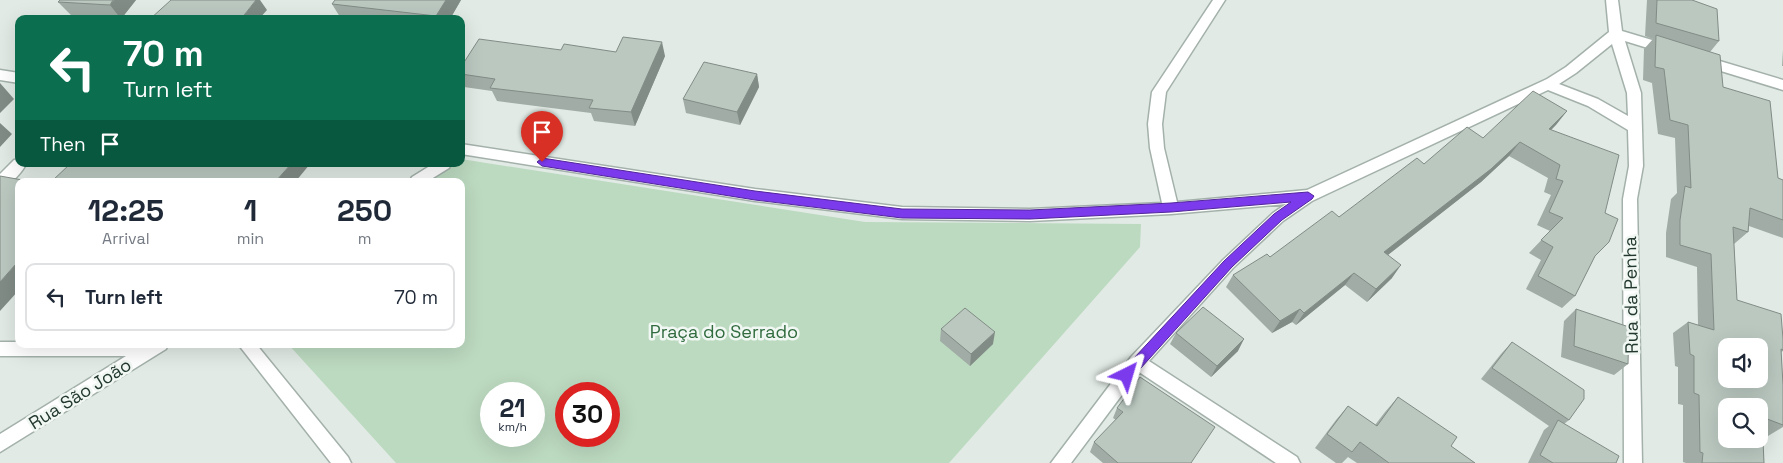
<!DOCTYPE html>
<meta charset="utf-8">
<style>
:root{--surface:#fff;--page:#f2f2f3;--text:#1f2937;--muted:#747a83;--line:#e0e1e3}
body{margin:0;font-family:"Space Grotesk",sans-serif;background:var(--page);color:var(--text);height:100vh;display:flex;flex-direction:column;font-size:19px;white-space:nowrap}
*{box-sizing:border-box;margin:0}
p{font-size:16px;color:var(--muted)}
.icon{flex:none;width:28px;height:28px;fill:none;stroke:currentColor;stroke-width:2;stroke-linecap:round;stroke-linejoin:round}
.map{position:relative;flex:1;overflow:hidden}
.sheet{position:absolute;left:15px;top:178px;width:450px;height:170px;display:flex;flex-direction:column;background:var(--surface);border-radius:10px;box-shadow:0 5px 20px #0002}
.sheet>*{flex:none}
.hud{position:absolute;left:15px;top:15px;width:450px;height:152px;border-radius:10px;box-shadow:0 5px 20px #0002;background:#0b6e4f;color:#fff;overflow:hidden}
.tools{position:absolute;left:1718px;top:338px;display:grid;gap:10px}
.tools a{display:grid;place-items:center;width:50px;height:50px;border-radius:10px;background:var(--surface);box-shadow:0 5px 20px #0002;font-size:25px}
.speed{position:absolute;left:480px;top:382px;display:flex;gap:10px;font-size:25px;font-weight:700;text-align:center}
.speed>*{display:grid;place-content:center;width:65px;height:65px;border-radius:50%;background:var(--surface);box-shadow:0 5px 20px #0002;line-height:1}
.speed small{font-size:12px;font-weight:400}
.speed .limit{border:8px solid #d22;background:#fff;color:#111}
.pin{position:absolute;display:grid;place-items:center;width:42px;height:42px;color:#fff;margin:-51px -21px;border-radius:50% 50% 50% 0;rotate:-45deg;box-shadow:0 0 5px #0007}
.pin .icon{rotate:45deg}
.me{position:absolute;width:55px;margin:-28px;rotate:40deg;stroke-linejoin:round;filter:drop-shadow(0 0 4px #0008)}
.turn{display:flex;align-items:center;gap:18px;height:105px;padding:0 25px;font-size:22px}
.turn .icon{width:65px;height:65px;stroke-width:2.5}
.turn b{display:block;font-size:35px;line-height:42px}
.then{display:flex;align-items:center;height:48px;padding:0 25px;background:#0003;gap:10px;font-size:19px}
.eta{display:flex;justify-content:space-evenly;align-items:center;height:85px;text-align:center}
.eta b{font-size:30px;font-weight:700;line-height:35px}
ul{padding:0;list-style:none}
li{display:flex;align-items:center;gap:15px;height:68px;margin:0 10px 8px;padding:0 15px;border:2px solid var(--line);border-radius:10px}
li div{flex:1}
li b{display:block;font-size:19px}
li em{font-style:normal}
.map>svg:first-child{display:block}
.green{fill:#bcdac0;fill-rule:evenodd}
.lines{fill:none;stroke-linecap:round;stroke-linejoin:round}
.minor-casing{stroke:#a4b1ab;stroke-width:3}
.minor{fill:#fff;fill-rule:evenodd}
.wall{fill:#a0aca5}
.shaded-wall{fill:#828c86}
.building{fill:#bac8c0;stroke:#828c86;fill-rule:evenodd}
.route{fill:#7c3aed;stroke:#51269a}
.labels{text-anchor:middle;stroke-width:5;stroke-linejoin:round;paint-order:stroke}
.street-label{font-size:18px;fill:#233930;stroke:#f1f7f3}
.park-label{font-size:18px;fill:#316c3f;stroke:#f1f7f3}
</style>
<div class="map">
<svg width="1783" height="463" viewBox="0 0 1783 463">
<rect width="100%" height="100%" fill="#e1eae5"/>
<path class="green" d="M461,159l404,63 276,2 -1,23 -191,216h-553l-108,-119h173v-163h-33l24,-17h9zM491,394h43v42h-43zM566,394h43v42h-43z"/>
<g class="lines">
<defs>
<path id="minor" d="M1213,0h12l-59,92 -4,32 2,24 13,54 130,-12 240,-111 19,-12 43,-35 -3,-32h12l4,31 50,15 1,3 -1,3 -5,2 -42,-13 16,52 2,73 -6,33 5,264h-18l-1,-264 6,-33 -1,-36 -40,-24 -40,-16 -236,111 -29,20 -50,47 -84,93 148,96 3,6h-24l-137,-91 -68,91h-20l80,-106 92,-97 50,-47 13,-9 -115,10 -141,7 -128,-2 -147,-18 -294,-47v-10l294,45 147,18 128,2 132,-6 -12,-55 -2,-24 4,-32zM1612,44l15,49 1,23 -30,-17 -39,-15 17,-11z
M1703,56l80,24v10l-85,-26 -2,-3 2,-3z
M0,70l19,3v10l-19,-3z
M19,159v5h7c-4,9 -17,22 -26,25v-15l14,-14z
M433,164h18l-2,4 -21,13h-18l2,-4z
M0,342h19v2h149l-2,5 -166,103v-18l126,-78h-126z
M238,344h18l92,113 3,6h-20z"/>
</defs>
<use href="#minor" class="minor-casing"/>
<use href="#minor" class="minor"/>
</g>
<path class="wall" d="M60,0h76l-15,19 -50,-4 -13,-13z
M335,0h126l-11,19h-98l-12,-2 -8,-13z
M1647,0h45l27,41 -9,11 13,35 55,91 5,2v58l-34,-12 -1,6 -14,12 3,56 46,39v12l-2,1 2,33v42l-15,9 -6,-2 2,29h-78l-3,-1v-57l-5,-1v-37l-3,-1 -2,-33 15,-11 10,3 -1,-58 -31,-10v-24l5,-34 6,-6 -2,-55 -17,-4 -6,-51 -9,-3 1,-31 9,-10 -8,-3z
M561,50l55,2 49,4 -30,70 -41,-5 -3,-8 -94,-12 -5,-10 -28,-4 -3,-4v-16z
M1783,50v16h-1z
M757,74l2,13 -19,38 -54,-12 -3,-14z
M1567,111l-16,19 44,126 -20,40 -13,12 -36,-19 15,-29 -12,-7 21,-22 -13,-6 14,-30 -7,-3 4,-14 -39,-22 -28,26 -93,73 4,23 -25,24 -22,-17 -49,40 -4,-3 -20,11 -46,-46 7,-12 37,-18 69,-40 85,-53 59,-26z
M1576,309l52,55 -14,11 -53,-18 3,-36z
M941,329l52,15 -23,22 -30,-25z
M1176,333l62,18 -27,26 -41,-33z
M1512,342l57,78 -5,4 52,39h-88l16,-33 5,-4 -68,-47 20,-25z
M1398,397l53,49 24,17h-118l-9,-6 -6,6h-6l-21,-15 21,-28 12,-14 27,19 10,-13z
M1117,408l75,55h-89l-13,-11 4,-10 22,-22 -3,-2z"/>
<path class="shaded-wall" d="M114,0h22l-15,19 -11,-14z
M256,0h4l7,10 -8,9h-18z
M446,0h15l-11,19h-12l-2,-3z
M662,42l3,14 -30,70 -4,-14z
M757,74l2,13 -19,38 -3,-13z
M0,83l14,16 -14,14z
M1567,111l-11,14 -18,18 11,-14z
M0,123l12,11 -12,13z
M1520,142l-11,14 -28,26 -106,83 9,-13z
M291,164h19l-14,17h-20z
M15,265l4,3v22l-19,21v-29z
M1401,265l-9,13 -25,24 9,-13z
M1354,273l-9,12 -49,40 8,-12z
M1300,309l-8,13 -20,11 8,-12z
M995,332l-2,12 -23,22 1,-12z
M1244,339l-6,12 -27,26 6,-11z"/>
<path class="building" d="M60,0h53l-3,5 -52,-3z
M171,0h85l-15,19h-91z
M335,0h111l-10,16 -104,-12z
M1657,0h35l25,9 2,32 -63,-18z
M1656,35l64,20 3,32 47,14 8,77 5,2v40l-33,-12 -2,24 -15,-5 4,73 44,14 2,25v11l-2,-1 2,36v40l-21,-8 2,46h-62l1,-10 -3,-1 -1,-57 -5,-2v-37l-4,-2 -2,-32 26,8 -3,-76 -31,-9v-25l5,-34 6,2 -3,-63 -18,-5 -6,-51 -9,-2zM1726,346h33v33h-33zM1726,406h33v33h-33z
M623,37l39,5 -31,70 -42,-4 4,-8 -103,-12 5,-9 -34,-5v-7l18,-28 82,11 3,-6 52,8z
M704,62l53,12 -20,38 -54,-13z
M1533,91l34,20 -18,18 70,26 -14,58 13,6 -9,23 -14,14 -20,40 -37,-20 15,-29 -12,-7 22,-22 -14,-6 14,-31 -7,-2 4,-14 -40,-23 -29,27 -107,83 17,13 -25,24 -22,-16 -50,40 -4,-4 -20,12 -47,-46 34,-21 3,3 62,-46 7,6 78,-59 7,6 43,-37 16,11z
M70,164h221l-15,17h-224z
M0,176l28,5h-9v85l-4,-1 -15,17z
M1203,307l41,32 -27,27 -41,-33z
M965,308l30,24 -24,22 -30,-25z
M1576,309l53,18 -1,37 -54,-18z
M1512,342l72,48v9l-15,21 -77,-52z
M1140,377l75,50 -24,36h-73l-24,-21 29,-30 -6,-4z
M1398,397l59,40 -6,9 24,17h-86l-29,-21 -8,10 -25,-18 21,-28 29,20z
M1558,420l61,36 -3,7h-63l-13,-8z"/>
<path class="route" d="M542,158l213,33 147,18 128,1 141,-7 137,-11 6,4 -2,3 -30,21 -50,47 -101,112 -4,1 -5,-1 -1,-4 1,-4 102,-110 50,-47 17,-12 -120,10 -141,7 -128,-1 -147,-18 -213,-34 -5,-4z"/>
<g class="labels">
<g class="street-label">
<text transform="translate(1631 295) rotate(-91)" y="6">Rua da Penha</text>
<text transform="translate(80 394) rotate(-32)" y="6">Rua São João</text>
</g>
<g class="park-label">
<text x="724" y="338">Praça do Serrado</text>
</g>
</g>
</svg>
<div class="tools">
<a><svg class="icon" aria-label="sound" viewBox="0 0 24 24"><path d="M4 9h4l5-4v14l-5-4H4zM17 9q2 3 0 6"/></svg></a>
<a><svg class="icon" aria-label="search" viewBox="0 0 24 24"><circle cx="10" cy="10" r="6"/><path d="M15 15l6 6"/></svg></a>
</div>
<div class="speed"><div>21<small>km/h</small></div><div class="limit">30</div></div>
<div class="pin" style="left:542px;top:162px;background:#d93025"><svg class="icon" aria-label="arrive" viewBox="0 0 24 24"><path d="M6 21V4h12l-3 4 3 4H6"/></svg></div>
<svg class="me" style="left:1127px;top:375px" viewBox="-20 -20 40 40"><path d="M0-17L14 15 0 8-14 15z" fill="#7c3aed" stroke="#fff" stroke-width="4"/></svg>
<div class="hud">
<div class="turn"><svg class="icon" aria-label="left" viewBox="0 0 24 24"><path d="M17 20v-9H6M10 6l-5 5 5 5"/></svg><div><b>70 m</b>Turn left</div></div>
<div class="then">Then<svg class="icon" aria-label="arrive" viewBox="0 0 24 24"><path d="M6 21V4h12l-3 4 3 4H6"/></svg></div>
</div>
<section class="sheet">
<div class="eta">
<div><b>12:25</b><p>Arrival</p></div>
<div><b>1</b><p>min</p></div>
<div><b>250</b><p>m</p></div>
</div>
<ul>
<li><svg class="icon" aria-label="left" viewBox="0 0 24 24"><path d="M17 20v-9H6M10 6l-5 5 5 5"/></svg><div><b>Turn left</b></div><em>70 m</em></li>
</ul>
</section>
</div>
